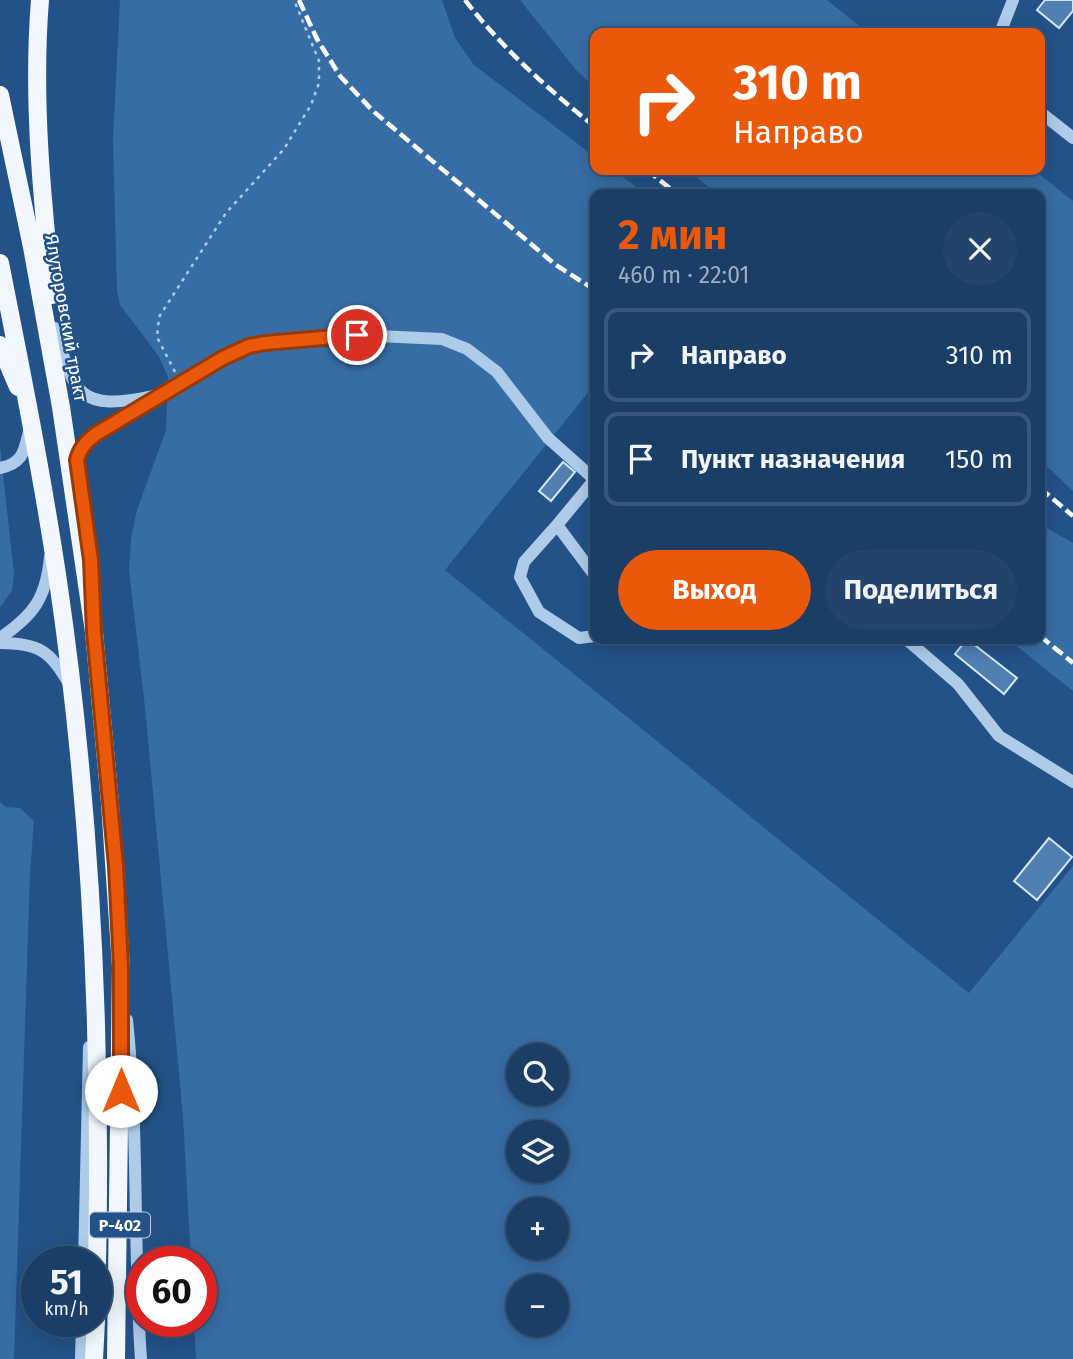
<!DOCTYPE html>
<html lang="ru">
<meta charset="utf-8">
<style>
:root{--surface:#1a3e66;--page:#23456c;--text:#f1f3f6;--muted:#9faebf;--line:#38577a;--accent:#ea580c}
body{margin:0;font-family:"Fira Sans",sans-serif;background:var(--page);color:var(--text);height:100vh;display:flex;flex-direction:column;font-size:26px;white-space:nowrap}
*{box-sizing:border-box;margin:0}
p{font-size:23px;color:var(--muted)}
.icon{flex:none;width:38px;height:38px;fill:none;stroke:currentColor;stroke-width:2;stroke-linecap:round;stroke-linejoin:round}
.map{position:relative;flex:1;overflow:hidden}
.side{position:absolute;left:590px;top:189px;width:455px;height:455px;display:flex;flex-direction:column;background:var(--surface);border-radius:14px;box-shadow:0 4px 18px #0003,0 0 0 2px var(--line)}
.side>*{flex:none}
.guide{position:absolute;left:590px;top:28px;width:455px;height:147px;border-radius:14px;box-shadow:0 4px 18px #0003,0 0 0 2px var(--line);background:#ea580c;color:#fff;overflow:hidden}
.controls{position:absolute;left:506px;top:1043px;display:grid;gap:14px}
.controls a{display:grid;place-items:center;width:63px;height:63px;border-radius:50%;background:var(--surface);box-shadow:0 4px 18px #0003,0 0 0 2px var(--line);font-size:35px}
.speed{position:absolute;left:21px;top:1246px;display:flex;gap:14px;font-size:35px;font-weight:700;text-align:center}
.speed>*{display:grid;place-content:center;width:91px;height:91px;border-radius:50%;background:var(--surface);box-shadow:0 4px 18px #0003,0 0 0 2px var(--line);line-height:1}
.speed small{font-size:18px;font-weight:400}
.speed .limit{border:10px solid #d22;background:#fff;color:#111}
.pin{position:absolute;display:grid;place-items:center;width:60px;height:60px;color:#fff;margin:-30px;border:4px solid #fff;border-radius:50%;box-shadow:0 2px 7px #0007}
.me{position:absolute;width:77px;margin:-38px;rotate:0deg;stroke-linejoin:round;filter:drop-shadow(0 0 5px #0008)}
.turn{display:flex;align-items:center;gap:24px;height:147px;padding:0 28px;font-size:32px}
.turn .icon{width:91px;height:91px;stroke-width:2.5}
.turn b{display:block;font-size:49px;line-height:60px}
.round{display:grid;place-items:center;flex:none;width:74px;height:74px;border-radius:37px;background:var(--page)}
.summary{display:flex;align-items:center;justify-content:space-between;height:119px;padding:0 28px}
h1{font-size:42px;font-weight:700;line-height:52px;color:var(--accent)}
.primary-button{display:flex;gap:14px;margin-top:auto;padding:14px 28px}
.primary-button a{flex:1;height:80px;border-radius:42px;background:var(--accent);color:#fff;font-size:28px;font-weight:700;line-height:80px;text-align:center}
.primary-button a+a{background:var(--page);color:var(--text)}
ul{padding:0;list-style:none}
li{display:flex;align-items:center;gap:21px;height:94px;margin:0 14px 10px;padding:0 14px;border:4px solid var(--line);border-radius:14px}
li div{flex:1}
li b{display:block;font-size:26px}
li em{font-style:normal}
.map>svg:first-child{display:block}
.green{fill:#376da5;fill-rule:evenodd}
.building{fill:#507fb2;stroke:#d3e5f7;stroke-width:2}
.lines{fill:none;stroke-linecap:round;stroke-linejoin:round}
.path{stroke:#aecbea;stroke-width:2.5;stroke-dasharray:3.5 5;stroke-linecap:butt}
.minor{stroke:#aecbea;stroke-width:12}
.major{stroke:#f2f7fe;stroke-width:18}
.rail{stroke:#fff;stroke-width:4.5;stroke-dasharray:12 5;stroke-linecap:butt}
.route-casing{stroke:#983908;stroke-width:18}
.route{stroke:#ea580c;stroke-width:12}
.labels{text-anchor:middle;stroke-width:5;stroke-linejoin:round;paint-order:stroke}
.shield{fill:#235288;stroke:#bdcbdb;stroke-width:2}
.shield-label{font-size:16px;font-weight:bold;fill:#fff}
.street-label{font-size:18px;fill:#fff;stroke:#235288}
</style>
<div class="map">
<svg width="1073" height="1359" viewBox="0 0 1073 1359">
<rect width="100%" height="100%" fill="#235288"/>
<path class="green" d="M120,0h322l13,38 19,27 121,92v13h18l33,24h-51v190l-150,186 524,423 104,-127v493h-877l-2,-38h7v-59h-10l-8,-146 -38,-409 -16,-137 2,-31 6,-29 29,-80 2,-53 -10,-22 -38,-50 -3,-13 -4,-153zM518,1055h38v39h-38zM518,1132h38v39h-38zM518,1209h38v39h-38zM518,1286h38v39h-38z
M520,0h307l41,33h-273v55l-18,-17z
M688,170h346l39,31v290l-33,-31v-266h-323z
M0,447l14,127 -2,17 -12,16z
M1040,524l33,19v148l-65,-52h32z
M0,802l6,5 14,1 14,13 -4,51 -16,487h-14z"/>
<path class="building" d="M1045,0h28v11l-14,17 -22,-18z
M563,462l12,10 -24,29 -12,-10z
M967,639l50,39 -13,16 -49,-40z
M1049,838l23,19 -35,43 -23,-19z"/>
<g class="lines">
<path class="path" d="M175,372l-18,-35 2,-20 67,-104 58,-64 27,-44 8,-22v-22l-25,-61"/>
<path class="minor" d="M1000,33l13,-33
M1040,112l33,26
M55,328c19,66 23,84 98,68
M0,468c25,-5 24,-19 30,-40
M79,473c-3,-18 2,-28 17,-39l127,-76 26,-12 16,-3 92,-8 85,4 25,10 30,23 51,66 46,41
M595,479l-38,46 38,51
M557,525l-33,37 -4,15 19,35 40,26 16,-2
M0,638c34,-23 46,-40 50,-81
M906,639l52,45 41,52 74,46
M0,643c38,0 51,8 69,41
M127,1020c12,113 6,226 14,339
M84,1262l5,-215
M81,1359l1,-38"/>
<path class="major" d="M40,0c-8,99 2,196 12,295
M0,95l32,152 29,160 33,225 16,171 11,164 -5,392
M0,263c21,106 42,211 58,318 35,239 45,483 38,724
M0,345l18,42
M94,1359l2,-38"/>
<path class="rail" d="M299,0l18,39 23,37 33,35 183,154 39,25
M465,0c37,48 83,89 130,127
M647,170l30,24
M1040,488l33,28
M1040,636l33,27"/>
</g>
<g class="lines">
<defs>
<path id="route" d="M121,1091v-124l-5,-101 -22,-234 -3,-72 -14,-100c3,-12 9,-18 19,-26l127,-76 26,-12 16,-3 92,-8"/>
</defs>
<use href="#route" class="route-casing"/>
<use href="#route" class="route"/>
</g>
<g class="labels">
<rect class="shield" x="90" y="1212.5" width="60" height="25" rx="5"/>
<g class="shield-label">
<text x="120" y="1231">Р-402</text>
</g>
<g class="street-label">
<text transform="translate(66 318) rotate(80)" y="6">Ялуторовский тракт</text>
</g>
</g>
</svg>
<div class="controls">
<a><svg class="icon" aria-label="search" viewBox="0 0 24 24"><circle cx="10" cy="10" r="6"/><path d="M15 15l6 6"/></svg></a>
<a><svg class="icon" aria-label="layers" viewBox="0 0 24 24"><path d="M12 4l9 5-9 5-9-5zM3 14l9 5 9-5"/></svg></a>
<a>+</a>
<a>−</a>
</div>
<div class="speed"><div>51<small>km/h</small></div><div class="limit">60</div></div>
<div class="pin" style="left:357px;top:335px;background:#d93025"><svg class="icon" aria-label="arrive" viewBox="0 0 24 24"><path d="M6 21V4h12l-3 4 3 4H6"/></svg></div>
<svg class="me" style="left:121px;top:1091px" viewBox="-20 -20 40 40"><circle r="19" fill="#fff"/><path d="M0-13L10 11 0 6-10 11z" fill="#ea580c"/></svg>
<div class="guide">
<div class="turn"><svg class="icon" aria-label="right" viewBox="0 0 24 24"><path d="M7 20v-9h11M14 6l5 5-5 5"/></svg><div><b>310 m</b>Направо</div></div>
</div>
<section class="side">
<div class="summary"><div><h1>2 мин</h1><p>460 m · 22:01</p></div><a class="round"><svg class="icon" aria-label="close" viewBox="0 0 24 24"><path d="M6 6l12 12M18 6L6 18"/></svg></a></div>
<ul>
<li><svg class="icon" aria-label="right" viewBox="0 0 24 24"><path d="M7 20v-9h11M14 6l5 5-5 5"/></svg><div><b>Направо</b></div><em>310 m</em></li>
<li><svg class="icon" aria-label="arrive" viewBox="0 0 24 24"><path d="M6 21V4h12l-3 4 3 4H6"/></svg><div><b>Пункт назначения</b></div><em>150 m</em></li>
</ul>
<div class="primary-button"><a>Выход</a><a>Поделиться</a></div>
</section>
</div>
